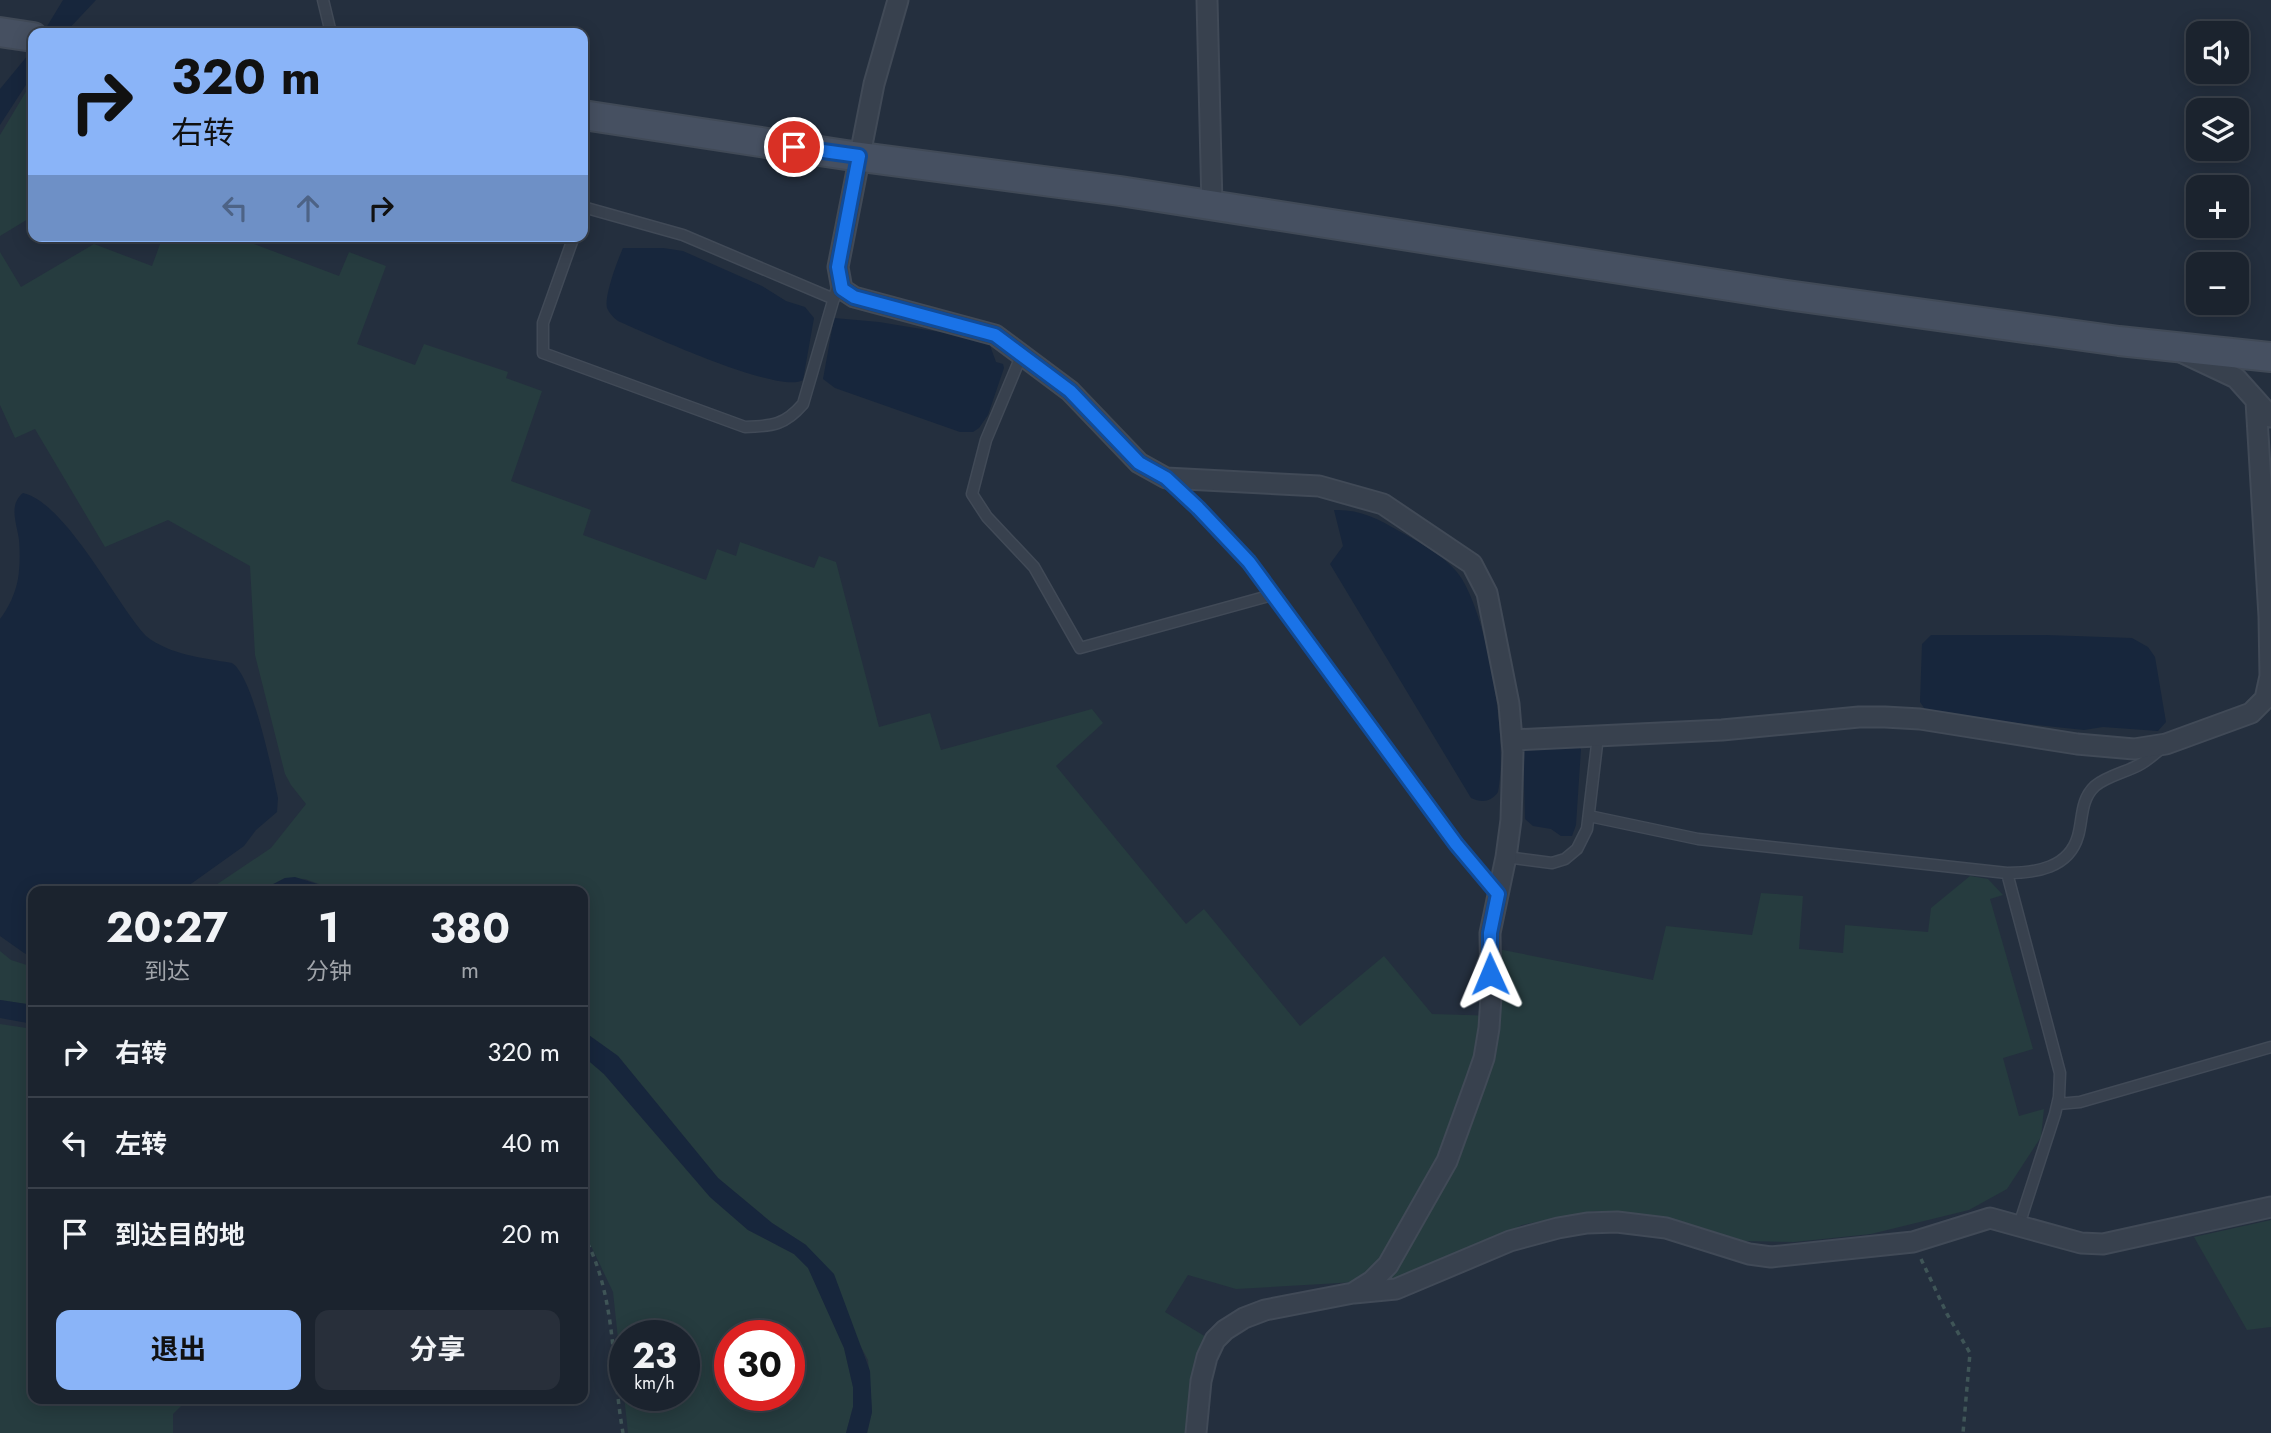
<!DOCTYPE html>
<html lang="zh">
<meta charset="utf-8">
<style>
:root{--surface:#1b232e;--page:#282f3a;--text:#f1f3f6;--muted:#a0a4aa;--line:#39404a;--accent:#8ab4f8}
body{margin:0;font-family:Jost,"Noto Sans SC",sans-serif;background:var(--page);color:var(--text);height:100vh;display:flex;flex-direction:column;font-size:26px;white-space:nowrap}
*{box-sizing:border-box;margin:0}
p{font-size:23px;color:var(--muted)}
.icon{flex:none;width:38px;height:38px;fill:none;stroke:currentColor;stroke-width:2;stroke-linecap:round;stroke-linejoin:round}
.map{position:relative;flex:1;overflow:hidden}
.sheet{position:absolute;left:28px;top:886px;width:560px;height:518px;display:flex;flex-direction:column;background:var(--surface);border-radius:14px;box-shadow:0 4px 18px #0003,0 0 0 2px var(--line)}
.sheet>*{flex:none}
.hud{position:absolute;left:28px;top:28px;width:560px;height:214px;border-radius:14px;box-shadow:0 4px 18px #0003,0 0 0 2px var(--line);background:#8ab4f8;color:#111;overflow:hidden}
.buttons{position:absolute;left:2186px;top:21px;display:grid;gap:14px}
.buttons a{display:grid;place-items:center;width:63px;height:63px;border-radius:14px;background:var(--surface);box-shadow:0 4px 18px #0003,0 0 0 2px var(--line);font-size:35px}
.speed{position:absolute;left:609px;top:1320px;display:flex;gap:14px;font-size:35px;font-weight:700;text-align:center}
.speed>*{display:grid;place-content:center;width:91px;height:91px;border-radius:50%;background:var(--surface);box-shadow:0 4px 18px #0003,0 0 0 2px var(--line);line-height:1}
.speed small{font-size:18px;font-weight:400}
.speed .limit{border:10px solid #d22;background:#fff;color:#111}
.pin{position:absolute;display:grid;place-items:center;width:60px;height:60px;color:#fff;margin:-30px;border:4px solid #fff;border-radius:50%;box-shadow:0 2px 7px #0007}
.me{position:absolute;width:77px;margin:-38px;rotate:359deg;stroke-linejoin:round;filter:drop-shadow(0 0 5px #0008)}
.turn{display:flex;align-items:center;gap:24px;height:147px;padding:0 28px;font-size:32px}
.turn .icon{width:91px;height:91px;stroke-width:2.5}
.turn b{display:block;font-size:49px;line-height:60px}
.lanes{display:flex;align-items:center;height:66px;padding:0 28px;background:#0003;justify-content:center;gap:35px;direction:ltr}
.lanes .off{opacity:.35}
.eta{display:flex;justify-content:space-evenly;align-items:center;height:119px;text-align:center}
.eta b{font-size:42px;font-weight:700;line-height:49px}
.primary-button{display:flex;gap:14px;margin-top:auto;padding:14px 28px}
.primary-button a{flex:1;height:80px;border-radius:14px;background:var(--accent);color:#111;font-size:28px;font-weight:700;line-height:80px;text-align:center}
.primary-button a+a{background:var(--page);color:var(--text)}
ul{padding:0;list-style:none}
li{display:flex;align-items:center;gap:21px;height:91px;padding:0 28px;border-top:2px solid var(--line)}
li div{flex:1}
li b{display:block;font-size:26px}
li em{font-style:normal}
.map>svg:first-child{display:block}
.green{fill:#263c3f;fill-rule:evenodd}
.water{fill:#17263c}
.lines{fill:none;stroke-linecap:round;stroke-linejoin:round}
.lane-casing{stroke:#414a57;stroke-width:13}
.street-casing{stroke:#414a57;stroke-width:23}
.secondary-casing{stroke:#414a57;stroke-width:32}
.path{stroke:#3f5557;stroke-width:3.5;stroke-dasharray:5 5;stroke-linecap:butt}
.lane{stroke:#38414e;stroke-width:10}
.street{stroke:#38414e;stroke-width:19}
.secondary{stroke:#465061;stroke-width:28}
.route-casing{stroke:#114b97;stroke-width:18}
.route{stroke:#1a73e8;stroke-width:12}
</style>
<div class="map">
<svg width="2271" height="1433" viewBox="0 0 2271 1433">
<rect width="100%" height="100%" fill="#242f3e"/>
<path class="green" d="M33,80v105l-6,17 6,2v12l-33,20v-101z
M163,236h18l15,6 2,-6h35l106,40 10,-24 37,14 -29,78 58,21 9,-21 84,28 -2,6 36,13 -31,90 80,29 -8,25 123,45 11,-31 19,7 4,-14 74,26 5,-12 17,6 43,165 51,-14 11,37 151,-41 11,14 -47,43 130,158 18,-15 96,117 84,-70 48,58 67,2 -1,-67 155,31 13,-54 86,9 9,-42 42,3 -4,53 44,4 2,-28 83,7 3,-24 39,-32 18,3 15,16 -13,4 43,150 -30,9 16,58 25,-7 -3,28 -34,52 -38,21 -98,24 -77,8 -50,-1 -61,-19 -32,-6 -56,-5 -73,14 -113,54 -173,10 -48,-14 -23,37 41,25 -21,96h-318l5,-21 -4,-52 -62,-115 -34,-22 -54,-45 -100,-122 -35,-25v-140l-250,-2 -28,-10 -20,-1 -25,13h-53l64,-43 35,-44 -15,-19 -6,-11 -30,-119 -5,-89 -82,-46 -63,27 -70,-118 -20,9 -15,-33v-153l21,35 73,-43 58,22z
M0,951l11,9 22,7v38l-33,-5z
M0,1024l33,5v369h156l-16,16v19h-173z
M583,1056l21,18 106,123 38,33 46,24 14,13 36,81 9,39v20l-7,26h-218l-15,-141 -30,-63zM625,1335h59v60h-59zM730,1335h59v60h-59z
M2271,1220v107l-24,3 -53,-93z"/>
<path class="water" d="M63,0h33l-31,33h-22z
M33,49v25l-33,51v-36z
M623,248h40l20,3 79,35 24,15 19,6 9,11 -11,62c-23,15 -156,-46 -185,-59 -4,-3 -9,-8 -11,-13 -3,-12 11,-49 16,-60z
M834,318l45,4 109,18 8,22 7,2 1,4 -16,47 -9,13 -6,4h-13l-125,-44 -12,-9z
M23,493c43,10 92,109 123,143 24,19 57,22 86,27 21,13 40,108 46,135l-1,14 -21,18 -12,16 -63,45h-148v66l-9,-4 -24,-17v-317c9,-12 15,-25 18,-40 2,-12 2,-27 1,-39 -2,-16 -11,-35 4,-47z
M1334,510c25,-1 43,8 65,21 21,12 49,26 63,48 27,45 46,162 36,213 -7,10 -16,11 -27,6l-141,-234 13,-18z
M1931,635h115l86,3 16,9 7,10 11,65 -8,9 -55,-4 -19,3 -152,-16 -5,-2 -7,-10 2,-58z
M1576,745l5,4 -5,76 -4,11h-11l-10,-7 -18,-3 -8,-7 -2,-70z
M295,877l38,12 56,2h-129l25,-13z
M0,1000l33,5v19l-33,-6z
M583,1031l35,25 100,122 54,45 34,22 28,29 36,97 2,41 -5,21h-21l7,-26v-20l-9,-39 -36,-80 -14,-14 -46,-24 -38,-33 -106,-123 -21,-18z"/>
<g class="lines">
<defs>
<path id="lane" d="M323,0l8,33
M583,207l100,28 151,64
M574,236l-31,87v30l202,74c28,-1 40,-2 58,-23l35,-120
M1022,354l-36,86 -14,54 15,23 47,50 46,81 192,-53
M1167,479l31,29 51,54 207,282 42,50
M1589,816l109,23 309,34c29,0 62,-5 71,-37 5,-17 2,-36 17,-50 12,-10 31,-14 44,-21 8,-4 15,-11 22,-16
M1506,857l46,6 13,-4 12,-10 10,-20 11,-93
M2007,873l53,200 -1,24 -4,17 -36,111
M2058,1104l22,-2 191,-55"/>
<path id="street" d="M898,0l-24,84 -36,183 4,22 12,8 141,38 75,56 69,72 27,15 153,8 64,18 89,60 15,29 22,111 4,48 -2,68 -5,37 -16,76 1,64 -2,31 -5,30 -8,23 -29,80 -59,104 -16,16 -19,12 -88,17 -21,8 -19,12 -10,10 -8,17 -6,24 -5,52
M1207,0l5,205
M2183,353l53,25 35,39
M1513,740l209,-10 137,-13h26l35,2 157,25 57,5 32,-5 85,-31 14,-14 5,-23 -1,-60 -13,-215
M1354,1293l42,-4 114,-48 48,-13 29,-5 30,-1 49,6 83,26 22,3 142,-15 77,-24 91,25 22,1 168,-37"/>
<path id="secondary" d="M0,32l33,5
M583,115l263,40 274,36 667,104 332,46 152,16"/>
</defs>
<use href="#lane" class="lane-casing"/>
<use href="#street" class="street-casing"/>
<use href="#secondary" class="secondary-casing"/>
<path class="path" d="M583,1234c34,62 28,132 40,199
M1921,1259l26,55 23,39 -7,80"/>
<use href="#lane" class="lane"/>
<use href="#street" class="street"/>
<use href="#secondary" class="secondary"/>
</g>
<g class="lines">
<defs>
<path id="route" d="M794,147l65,9 -21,111 4,22 12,8 141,38 75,56 69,72 27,15 32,30 51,54 207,282 42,50 -8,39v41"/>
</defs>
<use href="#route" class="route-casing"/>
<use href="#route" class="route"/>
</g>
</svg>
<div class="buttons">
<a><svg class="icon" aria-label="sound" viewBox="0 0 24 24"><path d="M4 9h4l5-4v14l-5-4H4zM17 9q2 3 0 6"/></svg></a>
<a><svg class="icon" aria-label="layers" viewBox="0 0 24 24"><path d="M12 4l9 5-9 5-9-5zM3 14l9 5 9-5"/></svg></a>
<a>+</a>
<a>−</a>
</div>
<div class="speed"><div>23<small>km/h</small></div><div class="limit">30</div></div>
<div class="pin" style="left:794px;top:147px;background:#d93025"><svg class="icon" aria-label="arrive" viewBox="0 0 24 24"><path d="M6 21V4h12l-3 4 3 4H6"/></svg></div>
<svg class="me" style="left:1490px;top:974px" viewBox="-20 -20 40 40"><path d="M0-17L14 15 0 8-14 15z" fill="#1a73e8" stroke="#fff" stroke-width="4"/></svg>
<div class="hud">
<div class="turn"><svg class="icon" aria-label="right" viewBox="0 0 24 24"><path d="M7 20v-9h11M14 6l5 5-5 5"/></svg><div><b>320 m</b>右转</div></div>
<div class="lanes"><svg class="icon off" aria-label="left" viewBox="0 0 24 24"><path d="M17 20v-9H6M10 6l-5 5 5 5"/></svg><svg class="icon off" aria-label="ahead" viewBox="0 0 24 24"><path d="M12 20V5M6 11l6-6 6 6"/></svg><svg class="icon" aria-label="right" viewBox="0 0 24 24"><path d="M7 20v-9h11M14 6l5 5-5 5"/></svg></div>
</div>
<section class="sheet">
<div class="eta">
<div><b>20:27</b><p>到达</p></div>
<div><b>1</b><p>分钟</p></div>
<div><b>380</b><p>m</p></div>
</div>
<ul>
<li><svg class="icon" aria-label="right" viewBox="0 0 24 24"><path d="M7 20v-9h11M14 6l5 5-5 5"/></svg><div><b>右转</b></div><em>320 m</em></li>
<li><svg class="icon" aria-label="left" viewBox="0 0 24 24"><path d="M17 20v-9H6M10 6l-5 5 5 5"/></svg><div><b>左转</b></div><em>40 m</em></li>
<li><svg class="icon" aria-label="arrive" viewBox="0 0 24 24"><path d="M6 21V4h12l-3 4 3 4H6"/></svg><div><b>到达目的地</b></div><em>20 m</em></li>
</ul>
<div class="primary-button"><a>退出</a><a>分享</a></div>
</section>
</div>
